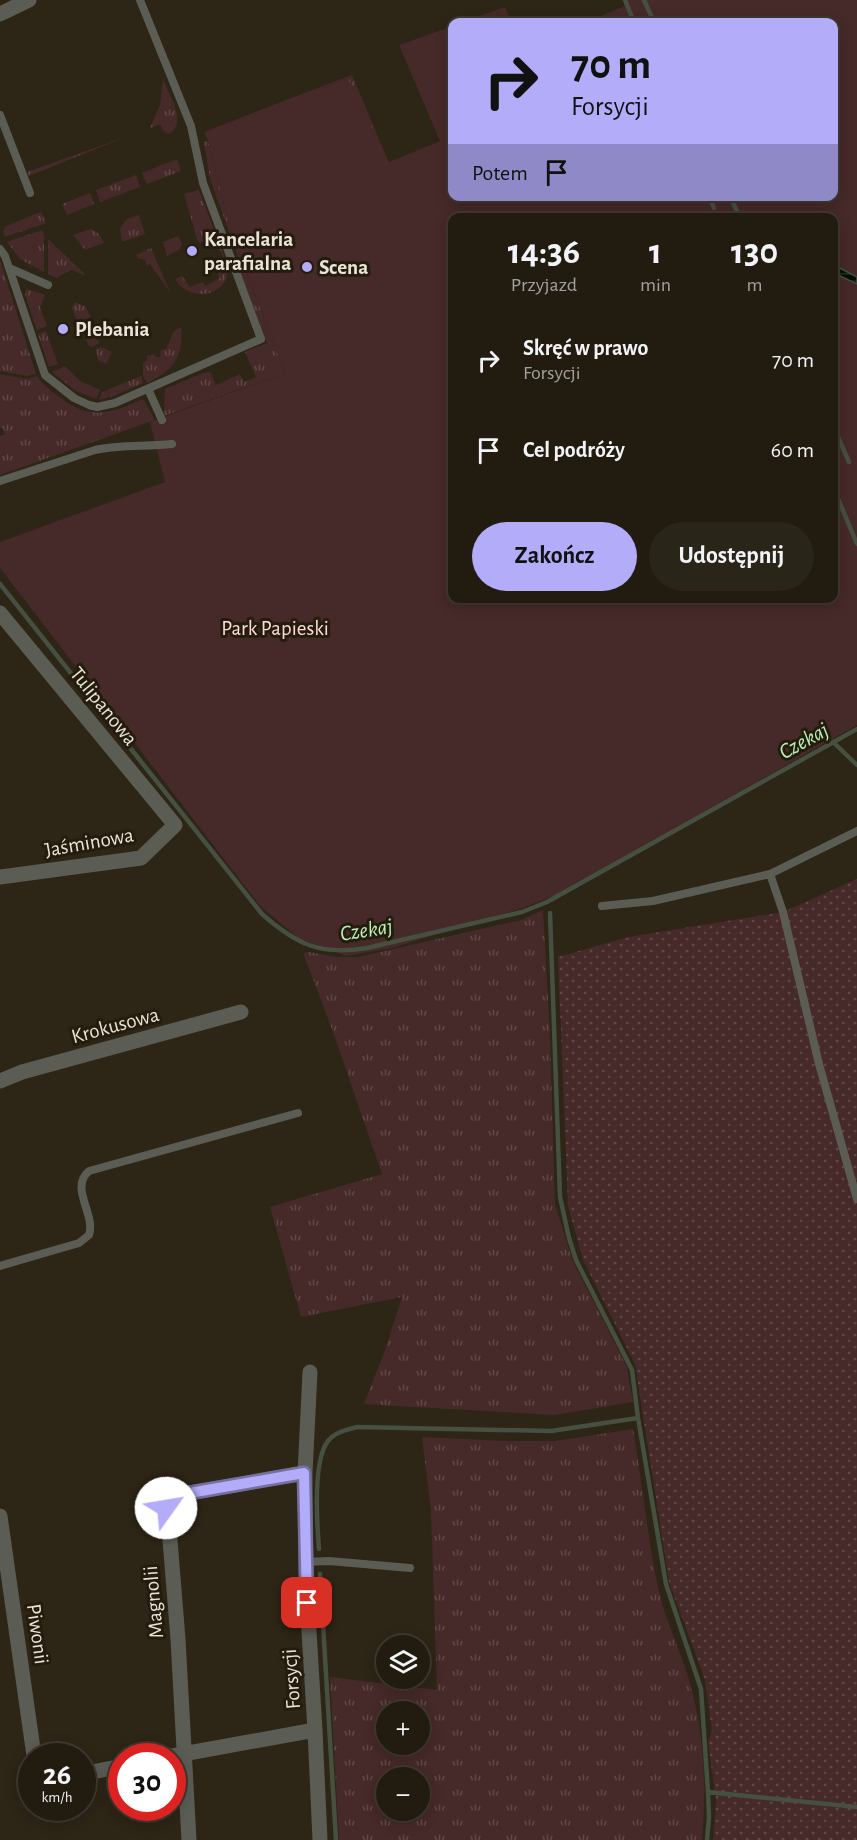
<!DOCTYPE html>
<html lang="pl">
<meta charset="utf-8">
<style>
:root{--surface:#221c10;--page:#2a2519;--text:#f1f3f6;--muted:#a2a19f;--line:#3f3a30;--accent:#b3adf9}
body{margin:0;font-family:"Alegreya Sans",sans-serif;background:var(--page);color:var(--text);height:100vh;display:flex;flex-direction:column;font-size:22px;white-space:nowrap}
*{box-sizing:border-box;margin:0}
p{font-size:20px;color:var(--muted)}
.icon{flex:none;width:33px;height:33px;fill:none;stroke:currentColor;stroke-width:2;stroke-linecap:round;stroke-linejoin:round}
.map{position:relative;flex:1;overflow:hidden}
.panel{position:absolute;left:448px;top:213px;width:390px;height:390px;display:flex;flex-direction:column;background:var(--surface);border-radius:12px;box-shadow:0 3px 15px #0003,0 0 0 2px var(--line)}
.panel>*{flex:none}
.hud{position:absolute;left:448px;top:18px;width:390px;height:183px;border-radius:12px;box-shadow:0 3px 15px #0003,0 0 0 2px var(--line);background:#b3adf9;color:#111;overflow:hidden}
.fabs{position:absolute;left:376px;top:1635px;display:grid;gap:12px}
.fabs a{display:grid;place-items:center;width:54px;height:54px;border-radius:50%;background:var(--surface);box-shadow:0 3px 15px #0003,0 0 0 2px var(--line);font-size:30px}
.speed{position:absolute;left:18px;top:1743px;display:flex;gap:12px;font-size:30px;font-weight:700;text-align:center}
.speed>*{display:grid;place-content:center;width:78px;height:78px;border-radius:50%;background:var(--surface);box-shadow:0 3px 15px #0003,0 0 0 2px var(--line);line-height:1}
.speed small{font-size:15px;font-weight:400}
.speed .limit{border:9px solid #d22;background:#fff;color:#111}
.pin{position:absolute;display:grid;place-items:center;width:51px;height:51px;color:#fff;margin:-26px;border-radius:12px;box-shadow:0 3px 9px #0006}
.me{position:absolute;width:66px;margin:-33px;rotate:58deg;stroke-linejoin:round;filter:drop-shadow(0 0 4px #0008)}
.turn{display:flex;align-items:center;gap:21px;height:126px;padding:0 24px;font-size:27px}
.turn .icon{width:78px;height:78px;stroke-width:2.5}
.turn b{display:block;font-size:42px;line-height:51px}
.then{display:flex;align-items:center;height:57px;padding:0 24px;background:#0003;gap:12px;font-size:22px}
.eta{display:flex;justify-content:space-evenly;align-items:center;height:102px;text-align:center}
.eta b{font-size:36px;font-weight:600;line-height:42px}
.primary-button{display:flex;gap:12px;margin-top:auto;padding:12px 24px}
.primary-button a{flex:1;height:69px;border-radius:36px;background:var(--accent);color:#111;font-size:24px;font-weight:600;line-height:69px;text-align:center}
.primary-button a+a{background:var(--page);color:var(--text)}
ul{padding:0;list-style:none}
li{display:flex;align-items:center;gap:18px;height:90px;padding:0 24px}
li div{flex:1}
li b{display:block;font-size:22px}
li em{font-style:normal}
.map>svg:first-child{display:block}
.grass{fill:url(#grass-tufts);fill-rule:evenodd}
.park{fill:#462929;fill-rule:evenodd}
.garden{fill:url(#garden-dots)}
.water{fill:url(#water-rules);stroke:#465041;stroke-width:1.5}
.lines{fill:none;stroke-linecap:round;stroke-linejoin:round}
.stream{stroke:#465041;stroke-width:4.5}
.service{stroke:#5b5d54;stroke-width:8}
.minor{stroke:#5b5d54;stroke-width:15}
.route-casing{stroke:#7470a2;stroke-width:15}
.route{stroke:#b3adf9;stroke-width:10}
.poi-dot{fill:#b3adf9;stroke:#241c0c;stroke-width:2}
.labels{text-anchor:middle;stroke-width:6;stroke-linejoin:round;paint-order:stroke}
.poi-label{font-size:21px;font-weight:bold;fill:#e9e3d9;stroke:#241c0c;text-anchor:start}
.park-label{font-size:21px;fill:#fddad9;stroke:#241c0c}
.street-label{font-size:21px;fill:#e9e3d9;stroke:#241c0c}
.water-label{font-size:22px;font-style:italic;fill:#b9f1b9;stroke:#241c0c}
</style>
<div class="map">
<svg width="857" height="1840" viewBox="0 0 857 1840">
<defs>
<pattern id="grass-tufts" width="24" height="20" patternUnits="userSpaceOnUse" patternTransform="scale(1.5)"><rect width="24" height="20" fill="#462929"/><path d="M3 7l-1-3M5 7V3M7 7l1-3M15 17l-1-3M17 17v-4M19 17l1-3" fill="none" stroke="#614847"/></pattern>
<pattern id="garden-dots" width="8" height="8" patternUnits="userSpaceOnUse" patternTransform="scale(1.5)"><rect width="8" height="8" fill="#462929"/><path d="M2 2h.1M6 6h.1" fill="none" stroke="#614847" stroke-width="1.8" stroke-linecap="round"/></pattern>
<pattern id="water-rules" width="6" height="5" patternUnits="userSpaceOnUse" patternTransform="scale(1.5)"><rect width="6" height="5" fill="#010"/><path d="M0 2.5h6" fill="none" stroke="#253425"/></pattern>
</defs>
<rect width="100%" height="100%" fill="#2d2516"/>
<path class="grass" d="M352,75l37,88 -90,-68z
M163,79c6,17 25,43 6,55l-5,-2 -4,-8 -10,4 10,-23z
M128,136l-99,40 -2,-4z
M208,141l23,91 54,141 -121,43 1,-27 38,-16 7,-1 6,13 24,-11 4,8 12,-5 -11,-25 22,-9 -27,-71 3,-2 -33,-91 -6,-37z
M177,159l4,12 -34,13 -5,-11z
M136,175l4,12 -40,15 -4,-12z
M199,190l27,71h2c-1,6 0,13 -2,18 -10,21 -40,19 -51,0l7,-3 8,11 13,-5 2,4 15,-8 -5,-13 10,-4 -8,-17 -8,3 -2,-7 -8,3 -2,-4 -13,-45z
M90,193l4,11 -27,11 -5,-11z
M41,212l5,11 -41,14 -2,-5 3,-6z
M139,215l6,19 -23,8 -2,-14 7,-9z
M91,229l8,5 5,9 -19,7 -12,-15z
M42,230l2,5v37l-24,-13 -13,-17z
M178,236l4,7 -2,6 -13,7 -4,-14z
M48,239l37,35 -1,1 -12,-5 -13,6 -2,2 -9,-4z
M151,248l19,44 -20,-28 -3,2 -2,-6 -7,-2 -2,-3z
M0,260l36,114 -9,2 -27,-5z
M27,289l18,6 -5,13 7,18 -10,4 -12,-35z
M75,302l11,5 4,9 -1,3 3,6 -1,4 4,9 5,4 -7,5 -4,-1 -5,-11 -5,2 -3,-6 3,-5 -7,-18z
M181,327c3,30 -8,44 -34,56l-4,-8v-12l4,-3v-4l7,-2 2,3h4l1,-7 5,-1 8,-18z
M46,331l12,33 -9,3 -11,-33z
M101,347l11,5 -6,12 -8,-4 -2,-11z
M65,366l15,15 20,9 -4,9 -20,-8 -24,-19z
M0,374l27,5 10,-3c5,8 13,14 21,20 32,25 51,18 85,3l12,21 -155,55v-39l5,-2 -2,-6h-3z
M141,376l2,7 -30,13 -14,4 3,-8z
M543,910l7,124 5,170 17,55 55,108 6,35 -78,13 -191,-11 21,-54 17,-53 -101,20 -31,-110 112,-33 -50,-145 -29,-76 6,-1 28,5h21l163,-37z
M633,1429c9,52 14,106 25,158 6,30 21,60 30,90 16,52 19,110 14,163h-363l-9,-163 107,13 -6,-179 -9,-74 82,4h51zM387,1712h33v32h-33zM387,1778h33v32h-33z"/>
<path class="park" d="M623,0h234v725l-298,169 -36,14 -131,40 -46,8 -48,-18 -38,-32 -260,-338v-26l165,-60 -15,-60 135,-49 -54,-141 -23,-91 -4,-9 95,-37 49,-16 41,83 51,-21 -41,-96 54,-19v170h381v-174h-248l39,-16zM453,218h381v380h-381z
M505,7l7,15h-50z"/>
<path class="garden" d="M857,879v961h-144l3,-39 -8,-59 4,-11 -7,-51 -36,-98 -34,-218 -52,-104 -15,-54 -10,-249 70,-20 155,-25z"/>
<path class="water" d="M834,265l23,12v7l-23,-11z"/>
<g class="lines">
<path class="stream" d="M625,0l9,22
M644,0l10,22
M709,196l5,12
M730,196l10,22
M834,428l15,34
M834,489l23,55
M0,584l262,330c34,30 58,42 105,34l155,-36 25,-10 310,-173
M833,742l24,23
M550,913l10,284 9,41 7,22 56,110 6,48 28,166 35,105 7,103 1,25 -2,23
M319,1549c-2,-25 -6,-89 9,-108 7,-9 18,-11 29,-14l194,4 87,-13
M320,1574l16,266
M708,1792l149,15"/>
<path class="service" d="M0,115l30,78
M0,249l5,7 40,119 29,23 15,7 8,2 18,-4 146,-64 -58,-156 -12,-57 -51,-126
M9,268l39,17
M148,389l14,31
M0,481l95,-31c25,-6 51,-3 77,-6
M770,874l13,38 36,152 38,135
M602,906l51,-5 117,-27 87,-43
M0,1266l79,-23 10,-8c7,-21 -20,-47 0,-64l209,-58
M305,1562l24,-1 81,7"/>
<path class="minor" d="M0,14l29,-14
M0,613l175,212 -34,33 -141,19
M0,1081l22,-9 219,-60
M310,1372l-5,101 1,109 9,148 5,110
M0,1516l34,240
M172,1756l143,-26
M82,1774l40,-8
M189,1840l-11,-201 -11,-136 3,-5 8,-3 127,-22"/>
</g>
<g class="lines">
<defs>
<path id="route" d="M166,1508l4,-10 8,-3 126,-22 3,130"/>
</defs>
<use href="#route" class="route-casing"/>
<use href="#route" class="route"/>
</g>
<g class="poi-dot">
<circle cx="192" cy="251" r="6"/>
<circle cx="307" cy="267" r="6"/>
<circle cx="63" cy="329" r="6"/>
</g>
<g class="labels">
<g class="poi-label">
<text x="204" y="246">Kancelaria<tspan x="204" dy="24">parafialna</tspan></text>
<text x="319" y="274">Scena</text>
<text x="75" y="336">Plebania</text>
</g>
<g class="park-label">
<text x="275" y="635">Park Papieski</text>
</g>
<g class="street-label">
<text transform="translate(104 706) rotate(51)" y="7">Tulipanowa</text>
<text transform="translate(89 842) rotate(-10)" y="7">Jaśminowa</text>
<text transform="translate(115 1025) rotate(-15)" y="7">Krokusowa</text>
<text transform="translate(153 1602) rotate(-95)" y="7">Magnolii</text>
<text transform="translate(38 1634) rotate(82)" y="7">Piwonii</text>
<text transform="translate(291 1679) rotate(-94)" y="7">Forsycji</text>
</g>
<g class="water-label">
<text transform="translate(803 740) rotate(-29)" y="8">Czekaj</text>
<text transform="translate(366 929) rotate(-9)" y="8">Czekaj</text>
</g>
</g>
</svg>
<div class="fabs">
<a><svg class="icon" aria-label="layers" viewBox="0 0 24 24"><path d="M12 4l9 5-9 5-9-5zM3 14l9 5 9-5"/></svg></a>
<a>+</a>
<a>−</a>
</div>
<div class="speed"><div>26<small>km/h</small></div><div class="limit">30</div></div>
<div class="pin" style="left:307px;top:1603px;background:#d93025"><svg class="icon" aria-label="arrive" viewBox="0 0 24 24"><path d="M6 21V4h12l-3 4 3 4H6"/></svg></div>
<svg class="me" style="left:166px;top:1508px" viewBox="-20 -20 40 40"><circle r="19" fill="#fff"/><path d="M0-13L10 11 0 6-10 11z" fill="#b3adf9"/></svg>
<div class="hud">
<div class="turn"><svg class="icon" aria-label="right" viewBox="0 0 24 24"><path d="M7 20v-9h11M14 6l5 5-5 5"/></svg><div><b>70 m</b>Forsycji</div></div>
<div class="then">Potem<svg class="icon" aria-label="arrive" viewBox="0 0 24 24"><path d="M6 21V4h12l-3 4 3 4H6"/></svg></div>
</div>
<section class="panel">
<div class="eta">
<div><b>14:36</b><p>Przyjazd</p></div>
<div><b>1</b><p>min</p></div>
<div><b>130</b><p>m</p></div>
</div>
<ul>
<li><svg class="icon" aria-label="right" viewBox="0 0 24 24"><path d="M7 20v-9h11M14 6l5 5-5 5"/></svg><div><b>Skręć w prawo</b><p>Forsycji</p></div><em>70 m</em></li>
<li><svg class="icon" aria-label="arrive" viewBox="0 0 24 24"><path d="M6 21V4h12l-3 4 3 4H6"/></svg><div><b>Cel podróży</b></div><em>60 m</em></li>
</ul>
<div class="primary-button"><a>Zakończ</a><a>Udostępnij</a></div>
</section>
</div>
